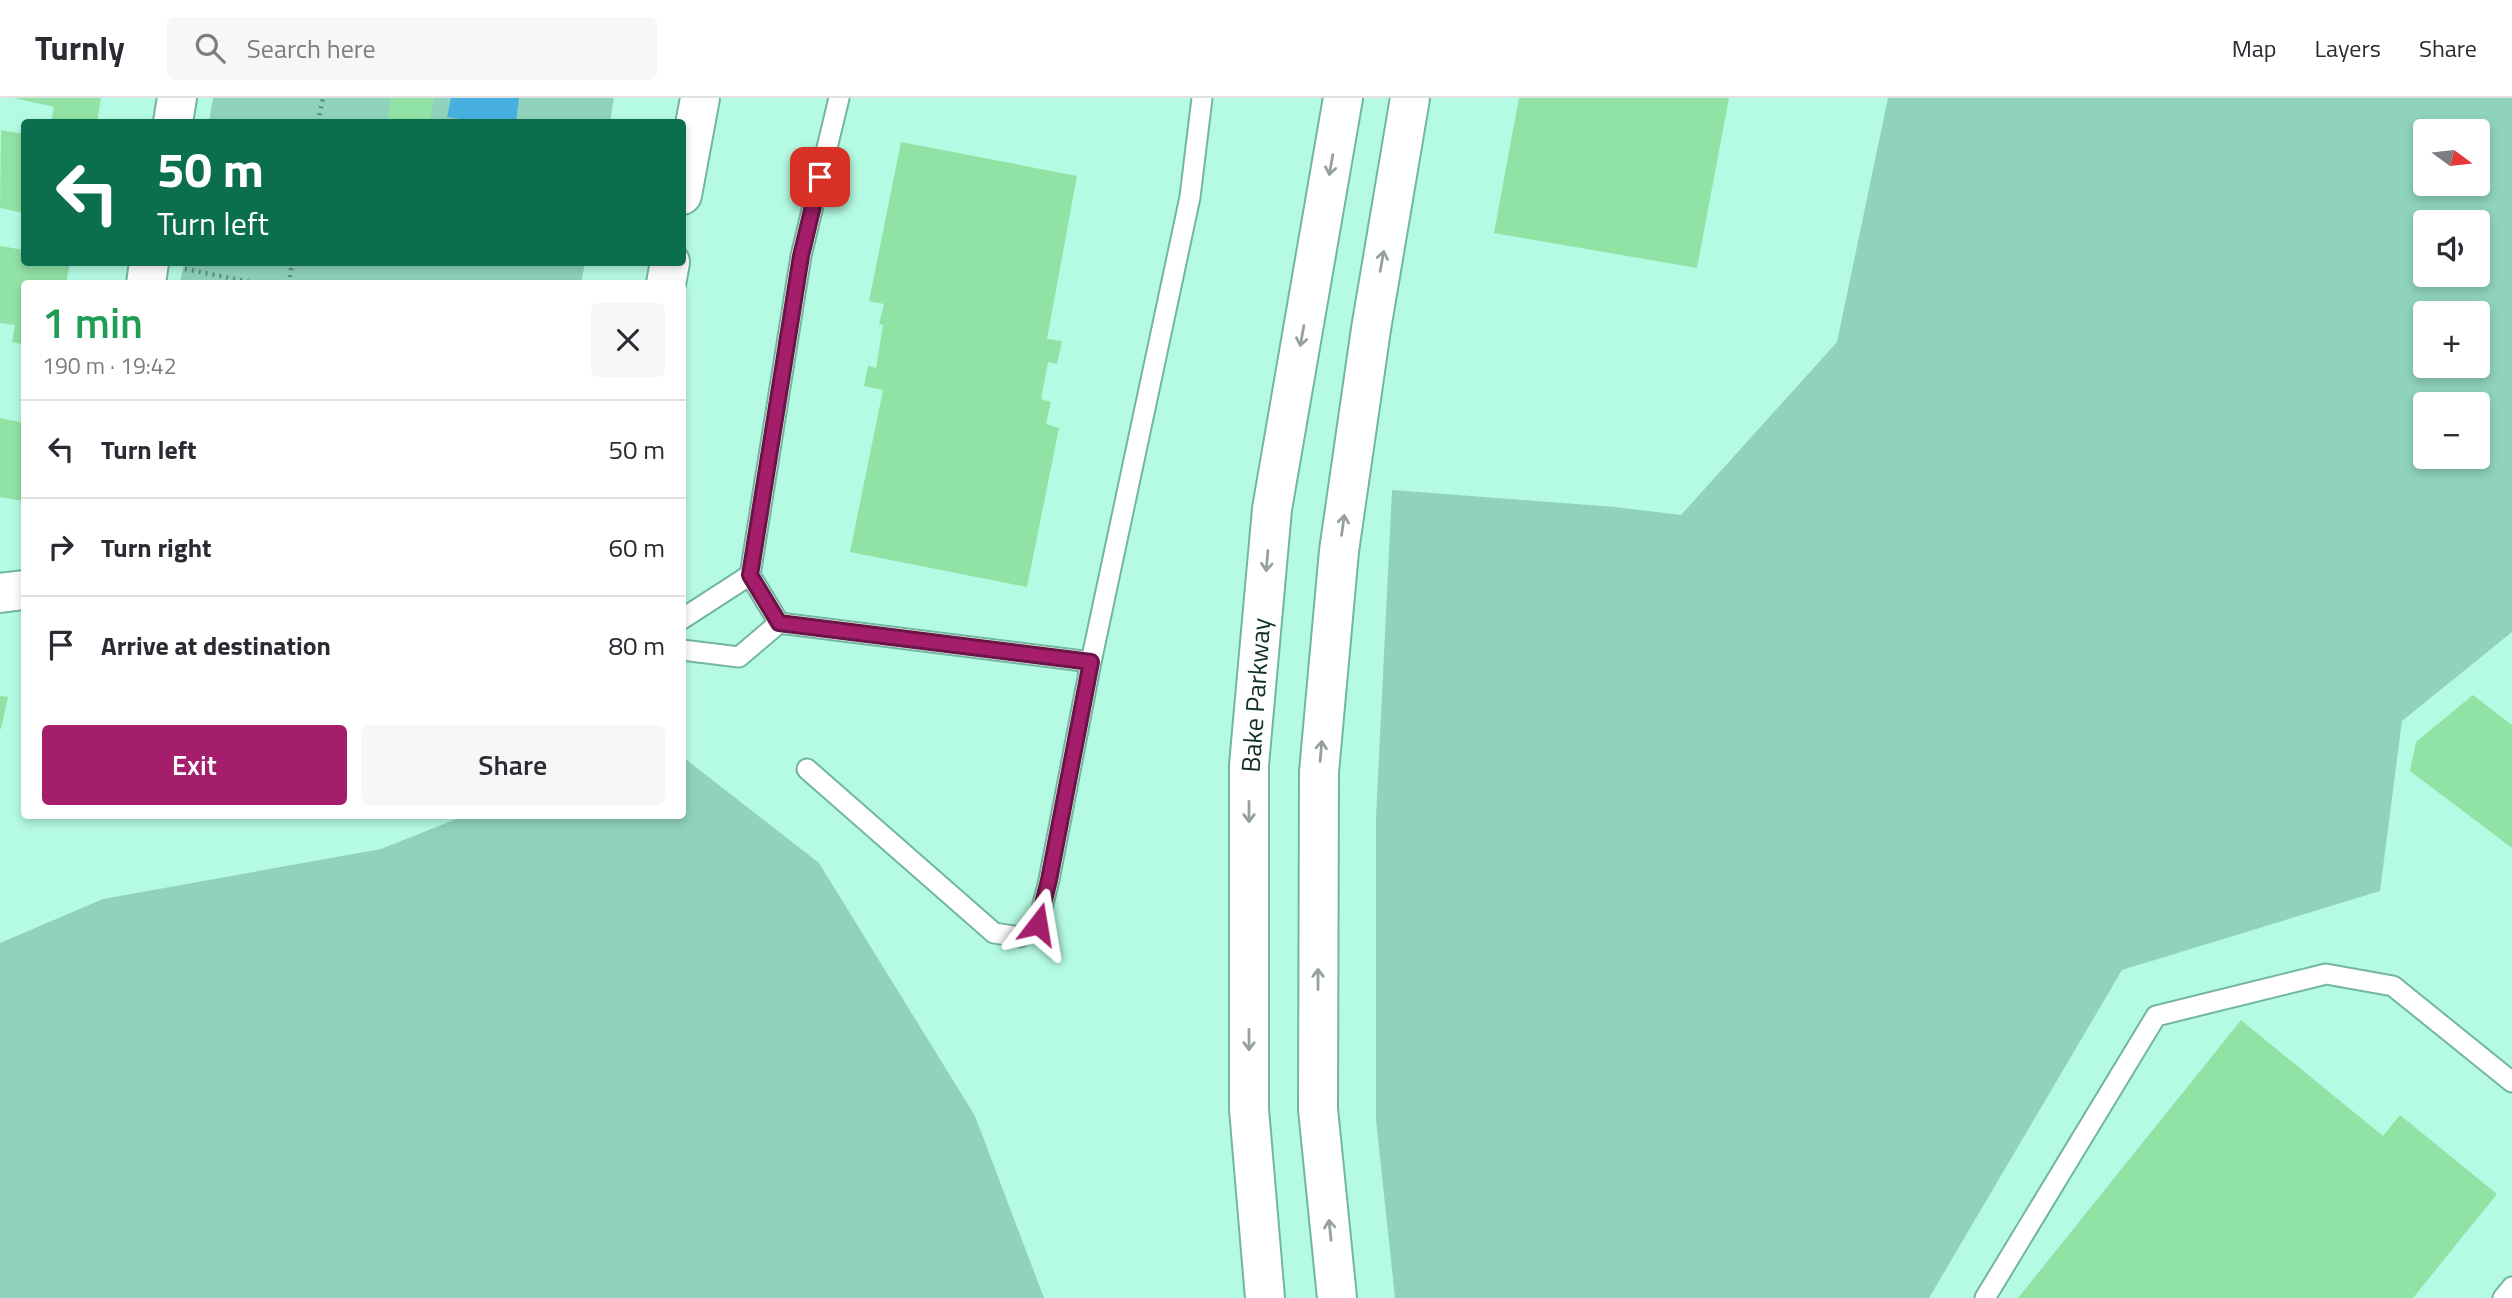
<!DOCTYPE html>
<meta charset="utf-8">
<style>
:root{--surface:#fff;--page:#f7f7f7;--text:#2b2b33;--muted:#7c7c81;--line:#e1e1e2;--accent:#a41e6b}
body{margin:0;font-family:"Titillium Web",sans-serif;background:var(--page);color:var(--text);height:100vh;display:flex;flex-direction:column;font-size:26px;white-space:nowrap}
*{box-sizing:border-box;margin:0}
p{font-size:23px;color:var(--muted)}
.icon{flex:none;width:38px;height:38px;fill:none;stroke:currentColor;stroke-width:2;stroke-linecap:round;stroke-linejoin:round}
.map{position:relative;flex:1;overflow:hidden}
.side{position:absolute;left:21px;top:182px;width:665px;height:539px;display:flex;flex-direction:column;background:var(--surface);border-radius:7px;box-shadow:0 4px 10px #0003}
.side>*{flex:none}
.hud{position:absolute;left:21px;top:21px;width:665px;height:147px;border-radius:7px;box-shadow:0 4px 10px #0003;background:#0b6e4f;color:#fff;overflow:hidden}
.needle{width:46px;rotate:105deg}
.fabs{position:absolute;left:2413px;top:21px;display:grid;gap:14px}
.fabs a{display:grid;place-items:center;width:77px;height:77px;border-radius:7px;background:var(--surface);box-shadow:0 4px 10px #0003;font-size:35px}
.pin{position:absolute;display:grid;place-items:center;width:60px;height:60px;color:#fff;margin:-30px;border-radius:14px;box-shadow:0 4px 10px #0006}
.me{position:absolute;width:77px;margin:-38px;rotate:14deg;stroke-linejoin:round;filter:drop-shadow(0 0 5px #0008)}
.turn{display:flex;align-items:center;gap:24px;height:147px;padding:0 21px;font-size:32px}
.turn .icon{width:91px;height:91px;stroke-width:2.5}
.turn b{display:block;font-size:49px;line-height:60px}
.round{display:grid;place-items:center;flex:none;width:74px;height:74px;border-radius:7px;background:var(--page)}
.headline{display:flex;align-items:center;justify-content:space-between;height:119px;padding:0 21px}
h1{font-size:42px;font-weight:600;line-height:52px;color:#1e9e55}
.action{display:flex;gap:14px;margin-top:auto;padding:14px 21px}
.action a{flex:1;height:80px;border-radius:7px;background:var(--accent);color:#fff;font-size:28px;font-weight:600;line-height:80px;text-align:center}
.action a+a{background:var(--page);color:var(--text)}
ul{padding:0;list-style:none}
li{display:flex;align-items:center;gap:21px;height:98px;padding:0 21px;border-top:2px solid var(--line)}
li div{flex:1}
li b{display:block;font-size:26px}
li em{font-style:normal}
header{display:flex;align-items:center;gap:42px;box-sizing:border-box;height:98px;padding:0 35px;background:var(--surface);border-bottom:2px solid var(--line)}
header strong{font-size:33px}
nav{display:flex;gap:38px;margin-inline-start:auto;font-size:24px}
.search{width:490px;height:63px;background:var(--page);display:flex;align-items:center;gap:18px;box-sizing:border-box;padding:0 24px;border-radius:7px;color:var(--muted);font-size:26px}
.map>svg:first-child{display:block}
.green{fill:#8fd3bc;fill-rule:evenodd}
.water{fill:#48b0df}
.building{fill:#91e2a5}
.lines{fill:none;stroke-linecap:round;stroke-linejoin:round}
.lane-casing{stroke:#72b6a0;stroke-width:23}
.street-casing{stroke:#72b6a0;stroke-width:42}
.secondary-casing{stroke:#72b6a0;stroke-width:42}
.path{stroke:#5e8f7f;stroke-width:4.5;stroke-dasharray:2 5;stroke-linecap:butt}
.lane{stroke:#fff;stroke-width:19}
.street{stroke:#fff;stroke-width:38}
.secondary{stroke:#fff;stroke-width:38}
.oneway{stroke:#94a19d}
.route-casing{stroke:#6b1446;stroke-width:18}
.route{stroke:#a41e6b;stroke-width:12}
.labels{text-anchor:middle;stroke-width:5;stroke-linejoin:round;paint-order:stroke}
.street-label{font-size:26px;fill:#122f26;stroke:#fff}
</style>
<header>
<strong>Turnly</strong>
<div class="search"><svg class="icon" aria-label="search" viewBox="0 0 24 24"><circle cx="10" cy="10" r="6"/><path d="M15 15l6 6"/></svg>Search here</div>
<nav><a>Map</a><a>Layers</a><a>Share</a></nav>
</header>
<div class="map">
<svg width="2512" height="1200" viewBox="0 0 2512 1200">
<rect width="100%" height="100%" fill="#b5fbe3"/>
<path class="green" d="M213,0h401l-4,24h-401z
M1888,0h624v534l-110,89 -22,170 -258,79 -193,328h-534l-19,-178v-302l16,-328 223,17 66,8 156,-173zM2426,33h52v53h-52zM2426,124h52v53h-52zM2426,215h52v53h-52zM2426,306h52v53h-52z
M184,165v-1l401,1 -4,20h-401z
M683,659l136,106 156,253 69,182h-1044v-355l103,-44 278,-50 83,-33h218z"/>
<path class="water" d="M451,0h68l-3,24h-34l-35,-5z"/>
<path class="building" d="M14,0h87l-4,24h-46l3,-15z
M391,0h43l-4,24h-43z
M1519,0h210l-32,170 -203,-35z
M1,32l23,4v79l-24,-5z
M901,44l176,34 -30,163 15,2 -5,23 -9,-2 -7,37 10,3 -5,22 13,4 -32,159 -177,-35 33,-162 -19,-4 4,-20 8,2 7,-43 -4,-1 5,-20 -15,-3z
M0,148l24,4v12h46l-4,22h-42v61l-12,-3 3,-17 -15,-2z
M0,320l24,5v78l-24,-4z
M2473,597l39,30v123l-102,-77 6,-29z
M0,598l8,1 -7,32h-1z
M2241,922l142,116 17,-21 97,79 -84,104h-395z"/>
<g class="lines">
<defs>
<path id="lane" d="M839,0l-38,158 -51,319 29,48 312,39 99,-465 12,-99
M682,521l68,-44
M682,552l57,7 40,-34
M807,671l187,164 26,4 18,-13 11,-44 42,-218
M1985,1200l171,-282 170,-42 67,12 119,96
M2503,1200l9,-11"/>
<path id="street" d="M173,24l4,-24
M682,97l18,-97
M146,186l3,-22
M666,186l4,-22
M0,495l24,-3"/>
<path id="secondary" d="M1265,1200l-16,-189v-344l23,-256 71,-411
M1337,1200l-19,-189 1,-337 20,-221 32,-222 39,-231"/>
</defs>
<use href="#lane" class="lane-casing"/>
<use href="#street" class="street-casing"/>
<use href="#secondary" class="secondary-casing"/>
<path class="path" d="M318,24l5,-24
M185,171l75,15
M289,186l3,-22"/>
<use href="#lane" class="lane"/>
<use href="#street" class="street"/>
<use href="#secondary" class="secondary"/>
</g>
<defs><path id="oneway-shaft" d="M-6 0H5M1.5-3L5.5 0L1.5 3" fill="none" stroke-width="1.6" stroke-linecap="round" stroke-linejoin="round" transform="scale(1.75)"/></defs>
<g class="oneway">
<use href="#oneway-shaft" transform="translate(1331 67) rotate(100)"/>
<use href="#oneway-shaft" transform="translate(1382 163) rotate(-80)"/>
<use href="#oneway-shaft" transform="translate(1302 238) rotate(100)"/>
<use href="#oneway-shaft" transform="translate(1343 427) rotate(-82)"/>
<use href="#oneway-shaft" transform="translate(1267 463) rotate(95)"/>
<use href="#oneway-shaft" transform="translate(1321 653) rotate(-85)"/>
<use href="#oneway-shaft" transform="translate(1249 714) rotate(90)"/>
<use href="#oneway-shaft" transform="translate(1318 881) rotate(-90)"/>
<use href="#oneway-shaft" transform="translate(1249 942) rotate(90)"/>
<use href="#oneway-shaft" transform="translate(1330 1132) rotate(-96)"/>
</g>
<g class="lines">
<defs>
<path id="route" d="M820,79l-19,79 -51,319 29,48 312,39 -42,218 -11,44"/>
</defs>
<use href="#route" class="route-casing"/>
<use href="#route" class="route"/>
</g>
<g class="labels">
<g class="street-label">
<text transform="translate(1256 597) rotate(-86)" y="9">Bake Parkway</text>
</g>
</g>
</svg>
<div class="fabs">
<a><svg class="needle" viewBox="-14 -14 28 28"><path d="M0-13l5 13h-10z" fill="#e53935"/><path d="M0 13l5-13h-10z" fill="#7c7c81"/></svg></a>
<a><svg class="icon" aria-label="sound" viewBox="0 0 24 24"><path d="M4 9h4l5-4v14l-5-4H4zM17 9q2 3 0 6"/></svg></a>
<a>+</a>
<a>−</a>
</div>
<div class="pin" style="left:820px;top:79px;background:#d93025"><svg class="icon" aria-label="arrive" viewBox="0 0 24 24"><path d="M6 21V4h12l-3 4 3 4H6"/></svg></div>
<svg class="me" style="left:1038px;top:826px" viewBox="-20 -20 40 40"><path d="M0-17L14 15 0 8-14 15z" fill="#a41e6b" stroke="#fff" stroke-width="4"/></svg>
<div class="hud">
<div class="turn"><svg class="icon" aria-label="left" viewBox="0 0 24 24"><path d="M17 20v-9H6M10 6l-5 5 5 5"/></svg><div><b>50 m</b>Turn left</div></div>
</div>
<section class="side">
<div class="headline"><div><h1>1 min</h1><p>190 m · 19:42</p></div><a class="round"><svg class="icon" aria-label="close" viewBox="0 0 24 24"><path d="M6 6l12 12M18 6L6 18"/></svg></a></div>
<ul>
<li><svg class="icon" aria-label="left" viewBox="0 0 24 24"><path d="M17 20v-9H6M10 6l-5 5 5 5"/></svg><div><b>Turn left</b></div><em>50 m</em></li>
<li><svg class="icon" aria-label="right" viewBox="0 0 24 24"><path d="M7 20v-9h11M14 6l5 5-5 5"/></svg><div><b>Turn right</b></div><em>60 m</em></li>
<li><svg class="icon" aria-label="arrive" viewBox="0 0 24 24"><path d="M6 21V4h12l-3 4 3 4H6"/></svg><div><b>Arrive at destination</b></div><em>80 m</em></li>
</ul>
<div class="action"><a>Exit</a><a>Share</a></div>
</section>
</div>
